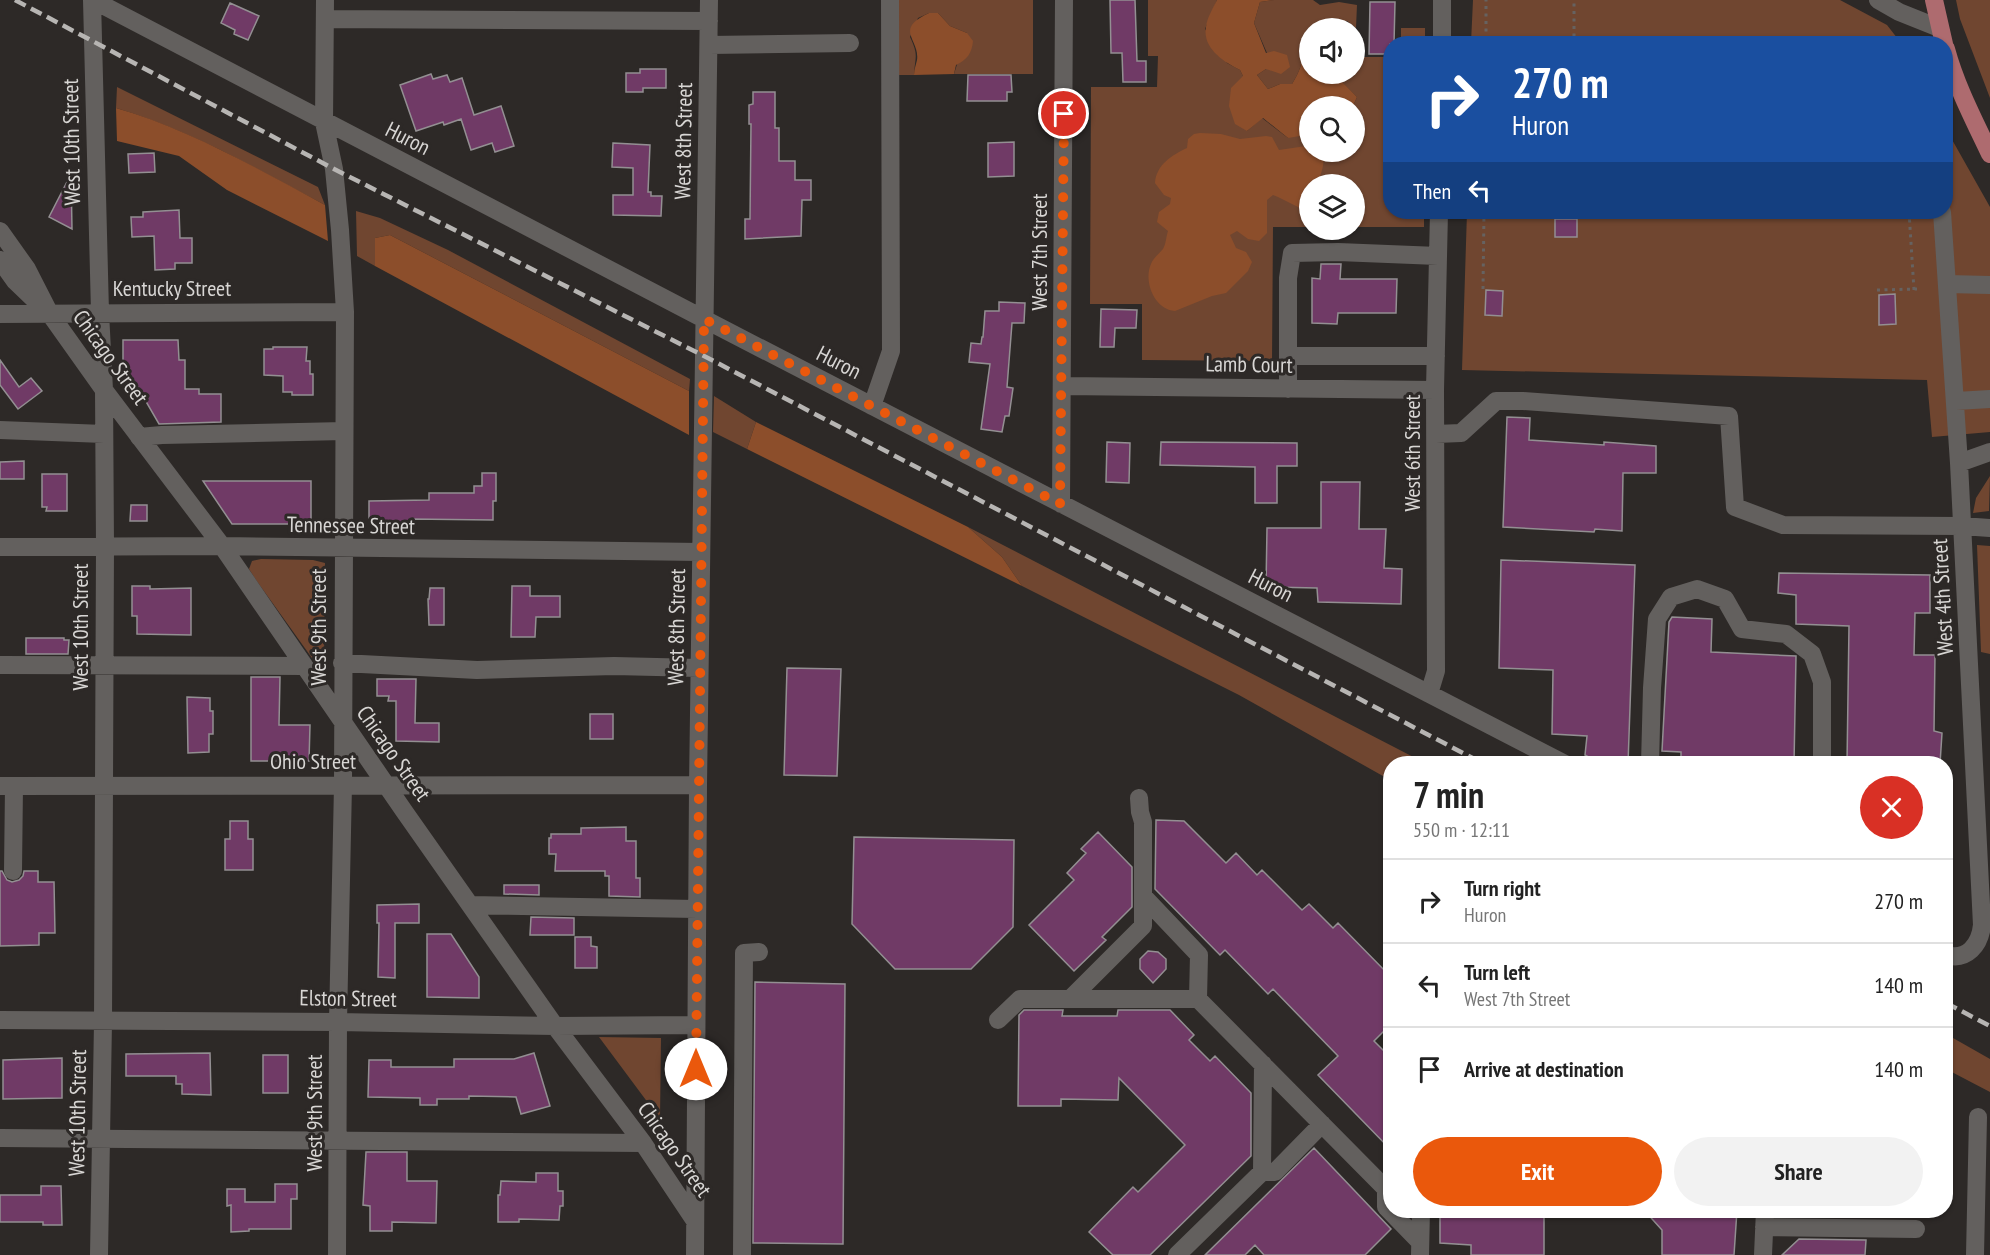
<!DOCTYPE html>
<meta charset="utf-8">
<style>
:root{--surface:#fff;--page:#f2f2f2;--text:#222;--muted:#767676;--line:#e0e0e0;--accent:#ea580c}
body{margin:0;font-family:"PT Sans Narrow",sans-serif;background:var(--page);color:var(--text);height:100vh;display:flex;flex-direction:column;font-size:22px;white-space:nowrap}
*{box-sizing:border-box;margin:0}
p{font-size:20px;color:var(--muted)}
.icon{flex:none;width:33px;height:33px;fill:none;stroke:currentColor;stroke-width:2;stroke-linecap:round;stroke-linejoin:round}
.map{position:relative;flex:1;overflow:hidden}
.panel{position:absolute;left:1383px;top:756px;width:570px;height:462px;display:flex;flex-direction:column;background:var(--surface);border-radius:24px;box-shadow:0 2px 4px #0004}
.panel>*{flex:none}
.hud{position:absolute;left:1383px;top:36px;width:570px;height:183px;border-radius:24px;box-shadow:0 2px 4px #0004;background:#1a4fa0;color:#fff;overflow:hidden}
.buttons{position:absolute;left:1299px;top:18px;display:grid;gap:12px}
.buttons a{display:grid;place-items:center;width:66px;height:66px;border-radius:50%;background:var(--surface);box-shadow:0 2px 4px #0004;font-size:30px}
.pin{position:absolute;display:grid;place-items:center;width:51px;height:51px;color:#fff;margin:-26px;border:3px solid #fff;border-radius:50%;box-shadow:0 2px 6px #0007}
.me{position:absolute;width:66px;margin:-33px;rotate:0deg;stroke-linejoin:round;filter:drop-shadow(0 0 4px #0008)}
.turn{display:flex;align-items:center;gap:21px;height:126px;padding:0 30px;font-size:27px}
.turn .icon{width:78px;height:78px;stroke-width:2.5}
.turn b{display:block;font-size:42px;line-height:51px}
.then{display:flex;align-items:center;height:57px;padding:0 30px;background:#0003;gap:12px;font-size:22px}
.round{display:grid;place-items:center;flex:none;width:63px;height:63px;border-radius:32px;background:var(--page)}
.overview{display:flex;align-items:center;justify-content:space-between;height:102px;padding:0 30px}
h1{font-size:36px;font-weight:800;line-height:45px}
.cta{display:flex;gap:12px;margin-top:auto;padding:12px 30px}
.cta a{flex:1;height:69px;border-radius:36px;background:var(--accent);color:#fff;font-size:24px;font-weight:800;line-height:69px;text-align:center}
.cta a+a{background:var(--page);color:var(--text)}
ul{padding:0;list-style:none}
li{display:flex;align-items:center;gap:18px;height:84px;padding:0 30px;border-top:2px solid var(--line)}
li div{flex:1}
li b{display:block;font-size:22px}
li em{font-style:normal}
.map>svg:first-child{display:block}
.green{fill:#704630}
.forest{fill:#8c4e2b}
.building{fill:#703a66;stroke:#938f92;stroke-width:1.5}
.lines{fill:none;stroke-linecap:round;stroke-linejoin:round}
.path{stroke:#666260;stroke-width:3;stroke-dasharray:3 4.5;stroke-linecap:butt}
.minor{stroke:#63605e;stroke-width:18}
.major{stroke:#ae6b6f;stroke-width:18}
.rail{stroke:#b7b5b3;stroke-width:4.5;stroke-dasharray:12 6;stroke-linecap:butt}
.route{stroke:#ea580c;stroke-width:10;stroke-dasharray:0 18}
.labels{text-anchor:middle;stroke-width:6;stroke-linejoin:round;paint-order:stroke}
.street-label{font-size:22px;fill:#d8d6d4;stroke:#2d2927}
</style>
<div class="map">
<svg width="1990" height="1255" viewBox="0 0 1990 1255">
<rect width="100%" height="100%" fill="#2d2927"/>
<path class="green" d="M896,0h137v74h-79l13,-41 -17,-7 -12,-13h-9l-11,5 -8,19c9,19 5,19 4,38h-18z
M1148,0h69l-12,29 22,34 13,7 3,6 4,55 15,-13 26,20 17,-16 4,1 1,29h44v-46h-1l4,-9 -20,-19 17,-4 1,-4 2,-3 -1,-10h34v155h34v15h-69l-1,-43h-44l-1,43h-36l-1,134 -130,-1v-56h-52l1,-217h66l1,-31h-10z
M1274,0h39l7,5 19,-3 18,3 -1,23 -9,-7 -15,4 -3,3h-19l-1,4 -7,5c3,19 0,31 -10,47h-12l-12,5 -11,-14 9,-6 1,-16 -13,-30 6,-21z
M1473,0h367l47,25 14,18h-430z
M1956,0h34v98l-30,-79z
M1401,28h24v15h-24z
M117,87l201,100 7,18c-68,-36 -135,-75 -209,-97z
M1946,129l44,78v225l-58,5 -5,-57 -465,-10 5,-158h479z
M356,211l24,7 68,32 242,129 -1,12 -299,-156 -15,3v28l-18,-10z
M714,396l42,26 -9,27 -34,-17z
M1990,476l-1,35 -16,2 3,-15z
M968,527l457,236 -35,1v16l-151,-85 -217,-109 -20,-29z
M1977,545l13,1v108l-9,-2z
M261,559l52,1 12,3 -1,101 -7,1 -61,-85 -7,-11 3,-8z
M1946,1034l44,25v33l-44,-23z
M599,1037l62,1 -1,81z"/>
<path class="forest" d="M1217,0h57l-14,2 -6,21 12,30 8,-2 13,4 3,12 -9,7 -15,-5 -9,6 11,14 12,-5h12c10,-16 13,-28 10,-47l7,-5 1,42h40l-12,4 19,19 -4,9h-43l-1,17 -4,-1 -5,14 -12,2 -25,-20 -16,13 -12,-7 -6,-18 2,-18 12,-12 -3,-6c-16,-8 -38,-22 -34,-43 1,-9 7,-19 11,-27z
M929,13h9l12,13 17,7 6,8c-1,12 -6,19 -17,24l-2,9 -40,1c0,-6 2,-10 3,-15 3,-21 -24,-30 12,-47z
M116,108c73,21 142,61 209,97l3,36 -101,-51 -48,-34 -62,-15z
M1200,133l21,1 19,5 26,-3 6,1 7,13 27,-4 3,1 1,5h12c4,11 -1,22 -5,32h-7l-1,18 -7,7 -24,-12 -5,-2 -6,5v33l-8,8 -11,-2 -11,-8 -7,4 6,13 10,4 6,10 -4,9 -22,22 -14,3 -37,15c-20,-1 -32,-29 -24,-47 2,-6 8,-10 12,-15 3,-5 3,-12 5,-18l-11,-9 2,-10 11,-8 1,-6 -7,-3 -9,-12c1,-18 17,-28 32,-35l1,-9 6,-5z
M390,235l299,156v44l-314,-169v-28z
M756,422l212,105 34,30 20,29 -275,-137z"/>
<path class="building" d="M1110,0h25l2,61h9v21h-23l-1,-29h-11z
M1370,2h25l-1,42h-4v10h-21z
M230,3l29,13 -11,24 -14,-6 1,-4 -14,-7z
M640,69h26v19h-23v4h-17v-19h14z
M431,74l2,5 14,-4 3,7 12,-4 12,37 27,-9 13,40 -19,6 -3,-9 -21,7 -10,-31 -17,6 -1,-3 -27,9 -16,-46z
M968,75h43l1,17h-5v9h-40z
M753,92h22v36h4v33h16v19h16v20h-9l-1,36 -56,3v-20h5l1,-95h-2v-19l4,-1z
M1014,142v34l-26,1v-34z
M613,143l37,2 -2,47h3v4h11l-1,20 -48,-1v-20h20v-27l-21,-1z
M154,153l1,19 -26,1 -1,-19z
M71,174l1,55 -23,-12z
M179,210l1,28h12v25h-17v6l-20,1 -1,-34 -22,1 -1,-20h12v-5z
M1555,219h22v18h-22z
M1321,264h20l-1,15h57l-1,34h-58l-1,11 -25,-1v-45l8,1z
M1486,290l17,1 -1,25 -17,-1z
M1895,294l1,30 -17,1v-30z
M999,302l26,1 -1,20h-12l-5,64 6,1 -4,28h-4l-3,16 -21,-3 9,-65 -21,-2 2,-19 10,1 1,-7h1l2,-26h14z
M1101,309l36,1 -1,18h-21l-1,19h-14z
M123,340h55l1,20h6v29h14v5h22v28l-62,2 -26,-45h-10z
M273,347h34l-1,14h4v13h3v21h-21v-3h-9v-16l-19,-1v-26h9z
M0,360l19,27 12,-9 11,13 -24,18 -18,-24z
M1507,417l23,1 -1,22 75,5v-3l52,4v27h-33l-1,58 -27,-2 -1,3 -91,-5z
M1107,442l23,1 -1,40 -23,-1z
M1161,442l136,1v23h-20v37h-22v-36l-95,-2z
M24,461v18h-24v-17z
M482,473h14v28h-3v19l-83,-1v4l-31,1v-6h-10v-17l60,-1v-7h45v-7h8z
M42,474h25v37h-21l1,-4h-5z
M203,481h108v43h-79z
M1321,482h39l-1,47h27l-2,39 18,1 -1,35 -83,-2 -1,-14 -51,-1 1,-59h54z
M131,505h16v16h-17z
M1501,560l134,5 -7,199h-27l-16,-9 2,-19 -35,-2 1,-64 -54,-2z
M1779,573l151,2v38h-15l-1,42h21l-1,76 8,2 -2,31h-93l2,-138 -53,-2v-29l-18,-2z
M132,586h18v3l41,-1v47l-54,-1v-18h-5z
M512,586h18v10h30v21h-24l-1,20h-24z
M430,588h14v37h-15l-1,-26h1z
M1672,617l40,2 -1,33 85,4 -2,108h-87v-4l-26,-2v-6l-19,-1 7,-129z
M26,638h38v2h5l-1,14h-42z
M787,668l54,1 -4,107 -53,-1z
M251,677h29l-1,48h31l-1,36h-58z
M377,679h39l-1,44h24v19l-43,-1v-40h-8l1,-5h-12z
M187,697l23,1v13h3v23h-4v18l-21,1z
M590,714h23v25h-23z
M1156,820l28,1 42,42 10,-10 21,22 5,-5 40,40 7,-6 24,24 5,-5 52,53v49l-16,16 16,16v92l-72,-74 20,-19 -65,-67 -5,5 -43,-44 -5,5 -65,-66z
M230,821h18v18h5v31h-28v-31h5z
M626,827v14h10v37h4v19l-31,-1v-20h-4v-5h-50l1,-17h-7v-16h2v-4h30v-6z
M1098,832l34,35v40l-30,30 4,3 -32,31 -45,-46 45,-45 -7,-7 19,-20 -5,-4z
M854,837l160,3 -1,87 -42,42h-76l-43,-45z
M0,871h2l5,9 5,2 7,-2 4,-4 1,-5h14v11h16l1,51h-16v12l-39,1z
M504,885h35v10l-35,-1z
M419,904v19h-24v55l-17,-1 1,-54h-2v-18z
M531,917l43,1v17h-44z
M427,934h24l28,43v21l-52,-1z
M575,937h16v9l6,1v21h-22z
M1148,951l10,1 8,7v10l-13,14 -13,-14v-10z
M755,982l90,2 -2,260 -90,-1z
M1024,1010h39l-1,6h55l1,-6h52l24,25 -5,5 21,21 5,-5 36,37v63l-101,99h-37l-24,-23 44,-45 5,5 47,-47 -66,-67 -1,22 -57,-1v7h-43l1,-91z
M210,1053l1,42 -29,-1v-10h-6v-8h-50v-22z
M534,1053l16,53 -29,8 -5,-17 -47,-1v3h-32v6h-17v-7l-52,-1 1,-37h22v7h63v-8h60z
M263,1055h25v38h-25z
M62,1058v40l-59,1v-39z
M1314,1148l77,81 -26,26h-101l-9,-10 -10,10h-40z
M366,1152h41v29h30l-1,42 -44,-1v9h-22v-25l-7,-1z
M536,1173h22v18h5v15h-3l-1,14 -40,-1v3h-21v-27h2l1,-14 35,1z
M275,1184h22v15h-6v30h-42v2l-18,1v-27l-4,1v-17h18v13h30z
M41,1186h20l1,39h-19v-3h-43v-27h41z
M1440,1210h104v45h-73v-10l-31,-2z
M1644,1210h93l-3,45h-72v-25z
M1790,1210h68v7l-62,-1z
M1799,1239l67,1 -1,15h-83z"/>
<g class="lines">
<path class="path" d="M1487,42l57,2
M1459,43l27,-1v-42
M1574,44v-44
M1591,44l5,-1
M1909,212l5,78
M1573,214v-2
M1483,289l1,-77
M1877,290l40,-1"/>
<path class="minor" d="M92,0l8,312 4,78 1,156 -2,476 -4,233
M93,0l611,319 861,445
M325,0l-1,122 10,47 6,61 5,82 -2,473 -5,237 -1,233
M1878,0l21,12 40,16
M325,19l384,2
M1442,44v-44
M709,45l141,-2
M1942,212l17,251 23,462c-2,20 -15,36 -36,30
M0,231l27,38 23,45 54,76 118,156 182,265 151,215 88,117 52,78
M0,260l15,21 25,24
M1947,284l43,1
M0,314l345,-2
M1288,356h148
M1063,386l372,4
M1288,389v-111l4,-25 46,-1 100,4
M1956,401l34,-2
M872,406l19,-55 -1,-351
M0,430l104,4
M1436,434l25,-1 35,-32h27l206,15 6,91 48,18 179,1 28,2
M139,437l23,-2 182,-4
M1959,463l31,-11
M1061,504l3,-504
M0,547l222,-1 479,6
M342,663l135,7 137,-4 85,2
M0,665l304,1
M1429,694l7,-23 -1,-281 4,-178
M1650,764l2,-76 5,-69 14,-22 26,-8 28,10 17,30 44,5 26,20 10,28v82
M0,786l698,-1
M13,871l1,-85
M1143,896l56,59 -1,44
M471,905l226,4
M1070,999l73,-73v-104l-3,-10 -1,-14
M0,1020l338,2 217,4 141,-1
M998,1020l22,-21h178l188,190v18l34,35
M0,1138l643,5
M1262,1172l1,-108
M1764,1227l152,2
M695,1255l3,-470 11,-785
M742,1255l2,-302 15,-1
M1177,1255l85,-83h13l47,-48
M1420,1255l1,-45
M1763,1255l2,-45
M1975,1255l3,-138"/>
<path class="major" d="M1934,0l10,44
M1946,49c10,37 28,71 44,105"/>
<path class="rail" d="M15,0l319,169 370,187 780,408
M1946,1003l44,23"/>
</g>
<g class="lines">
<path class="route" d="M696,1069l8,-750 356,185 4,-390"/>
</g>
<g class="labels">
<g class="street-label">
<text transform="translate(408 138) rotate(27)" y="8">Huron</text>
<text transform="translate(683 141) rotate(-89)" y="8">West 8th Street</text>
<text transform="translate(71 142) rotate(-91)" y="8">West 10th Street</text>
<text transform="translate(1039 252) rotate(-90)" y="8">West 7th Street</text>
<text x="172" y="296">Kentucky Street</text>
<text transform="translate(111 357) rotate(54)" y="8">Chicago Street</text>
<text transform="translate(839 362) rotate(27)" y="8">Huron</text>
<text transform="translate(1249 364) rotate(1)" y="8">Lamb Court</text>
<text transform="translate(1412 453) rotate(-90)" y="8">West 6th Street</text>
<text transform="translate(351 525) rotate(1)" y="8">Tennessee Street</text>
<text transform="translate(1271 585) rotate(27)" y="8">Huron</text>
<text transform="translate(1942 597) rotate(-93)" y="8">West 4th Street</text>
<text transform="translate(80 627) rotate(-90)" y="8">West 10th Street</text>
<text transform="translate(318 627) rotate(-90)" y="8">West 9th Street</text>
<text transform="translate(676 627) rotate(-89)" y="8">West 8th Street</text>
<text transform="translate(394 753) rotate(55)" y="8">Chicago Street</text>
<text x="313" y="769">Ohio Street</text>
<text transform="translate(348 998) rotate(1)" y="8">Elston Street</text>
<text transform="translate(77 1113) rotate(-89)" y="8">West 10th Street</text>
<text transform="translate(314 1113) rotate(-90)" y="8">West 9th Street</text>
<text transform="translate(675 1149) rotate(55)" y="8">Chicago Street</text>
</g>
</g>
</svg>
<div class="buttons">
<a><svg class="icon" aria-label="sound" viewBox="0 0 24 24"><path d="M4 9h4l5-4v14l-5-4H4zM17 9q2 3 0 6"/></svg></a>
<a><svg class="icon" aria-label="search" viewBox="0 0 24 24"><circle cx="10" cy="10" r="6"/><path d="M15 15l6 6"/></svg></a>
<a><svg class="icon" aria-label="layers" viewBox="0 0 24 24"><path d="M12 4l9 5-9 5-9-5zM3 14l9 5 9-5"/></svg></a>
</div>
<div class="pin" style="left:1064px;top:114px;background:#d93025"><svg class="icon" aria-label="arrive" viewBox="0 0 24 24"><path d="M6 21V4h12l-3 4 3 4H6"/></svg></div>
<svg class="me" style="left:696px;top:1069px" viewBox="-20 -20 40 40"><circle r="19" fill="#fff"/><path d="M0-13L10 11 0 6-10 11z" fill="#ea580c"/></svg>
<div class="hud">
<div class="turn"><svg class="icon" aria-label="right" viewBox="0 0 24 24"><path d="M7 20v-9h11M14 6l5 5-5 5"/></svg><div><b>270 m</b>Huron</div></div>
<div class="then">Then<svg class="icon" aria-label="left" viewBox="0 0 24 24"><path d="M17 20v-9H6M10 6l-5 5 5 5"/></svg></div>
</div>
<section class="panel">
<div class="overview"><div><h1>7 min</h1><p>550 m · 12:11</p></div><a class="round" style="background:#d93025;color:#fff"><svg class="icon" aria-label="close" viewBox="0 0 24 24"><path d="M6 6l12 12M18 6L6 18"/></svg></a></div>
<ul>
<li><svg class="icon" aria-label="right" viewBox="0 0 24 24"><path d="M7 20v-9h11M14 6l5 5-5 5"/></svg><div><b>Turn right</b><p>Huron</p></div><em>270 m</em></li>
<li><svg class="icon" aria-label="left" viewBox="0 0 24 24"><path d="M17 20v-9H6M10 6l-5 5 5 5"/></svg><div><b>Turn left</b><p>West 7th Street</p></div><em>140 m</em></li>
<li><svg class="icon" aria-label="arrive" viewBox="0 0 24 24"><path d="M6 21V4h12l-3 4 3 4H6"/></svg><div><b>Arrive at destination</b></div><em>140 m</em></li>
</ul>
<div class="cta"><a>Exit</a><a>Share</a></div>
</section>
</div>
